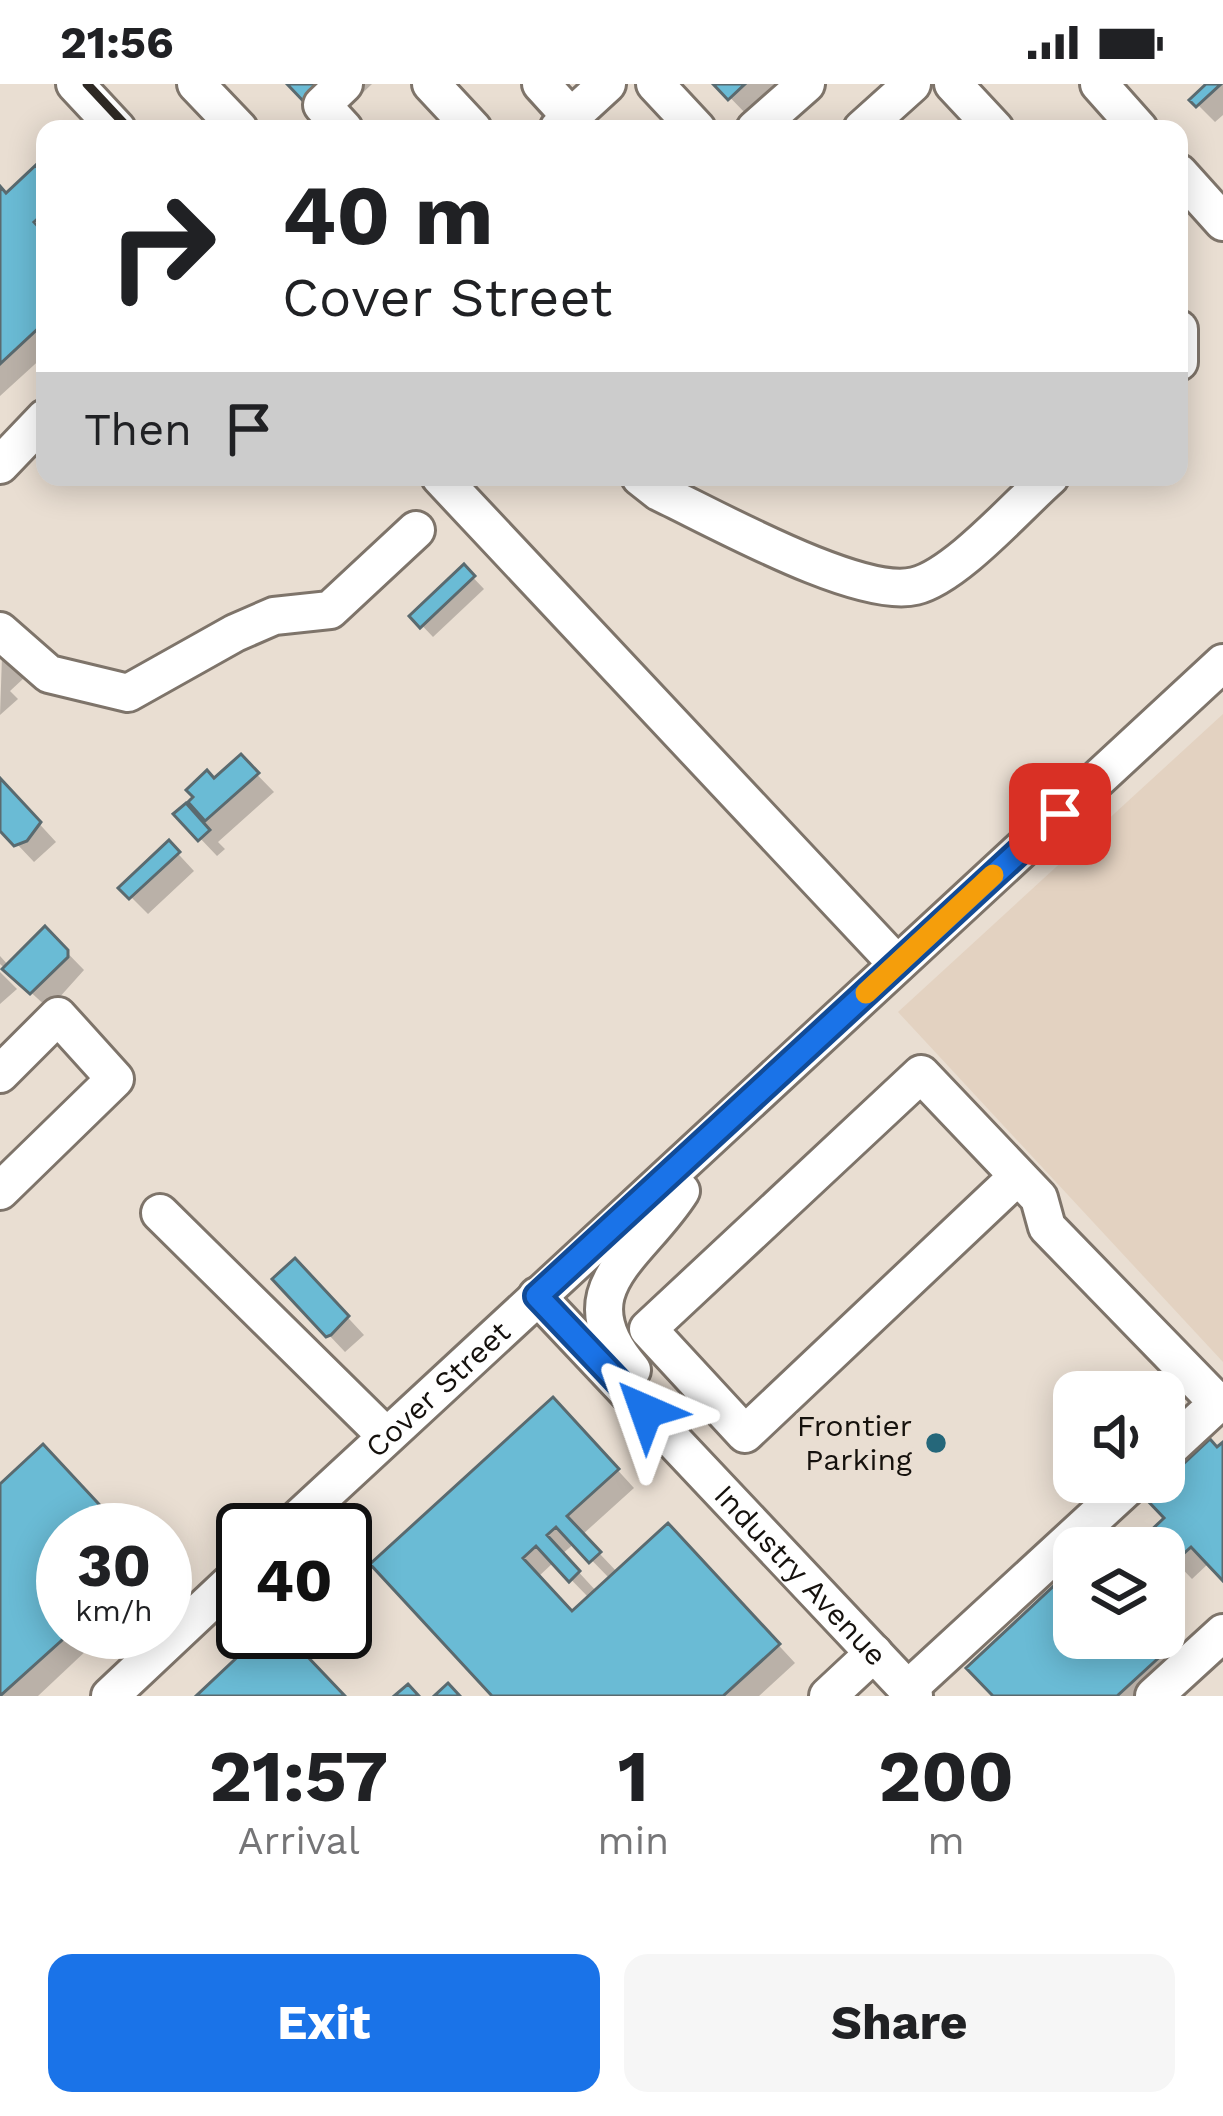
<!DOCTYPE html>
<style>
:root{--surface:#fff;--page:#f6f6f6;--text:#202124;--muted:#757577;--accent:#1a73e8}
body{margin:0;font-family:"Work Sans",sans-serif;background:var(--page);color:var(--text);height:100vh;display:flex;flex-direction:column;font-size:45px;white-space:nowrap}
*{box-sizing:border-box;margin:0}
p{font-size:39px;color:var(--muted)}
.icon{flex:none;width:66px;height:66px;fill:none;stroke:currentColor;stroke-width:2;stroke-linecap:round;stroke-linejoin:round}
.map{position:relative;height:1612px;overflow:hidden}
.details{display:flex;flex-direction:column;background:var(--surface);flex:1}
.details>*{flex:none}
.banner{position:absolute;left:36px;top:36px;width:1152px;height:366px;border-radius:24px;box-shadow:0 6px 30px #0003;background:#fff;color:var(--text);overflow:hidden}
.tools{position:absolute;left:1053px;top:1287px;display:grid;gap:24px}
.tools a{display:grid;place-items:center;width:132px;height:132px;border-radius:24px;background:var(--surface);box-shadow:0 6px 30px #0003;font-size:60px}
.speed{position:absolute;left:36px;top:1419px;display:flex;gap:24px;font-size:60px;font-weight:700;text-align:center}
.speed>*{display:grid;place-content:center;width:156px;height:156px;border-radius:50%;background:var(--surface);box-shadow:0 6px 30px #0003;line-height:1}
.speed small{font-size:30px;font-weight:400}
.speed .limit{border:6px solid #111;border-radius:18px;background:#fff;color:#111}
.pin{position:absolute;display:grid;place-items:center;width:102px;height:102px;color:#fff;margin:-51px;border-radius:24px;box-shadow:0 6px 18px #0006}
.me{position:absolute;width:132px;margin:-66px;rotate:317deg;stroke-linejoin:round;filter:drop-shadow(0 0 9px #0008)}
.turn{display:flex;align-items:center;gap:42px;height:252px;padding:0 48px;font-size:54px}
.turn .icon{width:156px;height:156px;stroke-width:2.5}
.turn b{display:block;font-size:84px;line-height:102px}
.then{display:flex;align-items:center;height:114px;padding:0 48px;background:#0003;gap:24px;font-size:45px}
.eta{display:flex;justify-content:space-evenly;align-items:center;height:204px;text-align:center}
.eta b{font-size:72px;font-weight:700;line-height:84px}
.button{display:flex;gap:24px;margin-top:auto;padding:24px 48px}
.button a{flex:1;height:138px;border-radius:24px;background:var(--accent);color:#fff;font-size:48px;font-weight:700;line-height:138px;text-align:center}
.button a+a{background:var(--page);color:var(--text)}
.status{display:flex;justify-content:space-between;align-items:center;height:84px;padding:0 60px;background:var(--surface);direction:ltr}
.status svg{height:33px;fill:currentColor}
.map>svg:first-child{display:block}
.built{fill:#e3d2c1}
.shadow{fill:#0003;fill-rule:evenodd}
.building{fill:#6abbd5;stroke:#5a6a6f;stroke-width:3}
.lines{fill:none;stroke-linecap:round;stroke-linejoin:round}
.minor-casing{stroke:#7e746a;stroke-width:42}
.minor{stroke:#fff;stroke-width:36}
.rail{stroke:#2e2924;stroke-width:9}
.route-casing{stroke:#114b97;stroke-width:30}
.route{stroke:#1a73e8;stroke-width:21}
.slow{stroke:#f59e0b;stroke-width:21}
.poi-dot{fill:#25677a;stroke:#e9ded2;stroke-width:4.5}
.labels{text-anchor:middle;stroke-width:9;stroke-linejoin:round;paint-order:stroke}
.street-label{font-size:30px;fill:#15110d;stroke:#e9ded2}
.poi-label{font-size:30px;fill:#15110d;stroke:#e9ded2;text-anchor:end}
</style>
<div class="status"><b>21:56</b><svg viewBox="0 0 49 12"><path d="M0 12V9h3v3zM5 12V6h3v6zM10 12V3h3v9zM15 12V0h3v12zM26 1h20v11H26zM47 4h2v5h-2z"/></svg></div>
<div class="map">
<svg width="1223" height="1612" viewBox="0 0 1223 1612">
<rect width="100%" height="100%" fill="#e9ded2"/>
<path class="built" d="M1223,630v648l-325,-350z"/>
<path class="shadow" d="M291,0h81l-42,40z
M717,0h63l-33,31z
M1210,0h13v31l-8,7 -22,-22z
M45,95v176l-45,41v-206l7,6z
M464,484l20,21 -51,48 -20,-21z
M2,572l22,22 -14,13 8,8 -18,16z
M241,674l33,34 -56,50 7,7 -8,7 -39,-41z
M0,697l56,61 -22,20 -34,-36z
M169,760l25,27 -46,43 -26,-26z
M45,846l39,40 -35,39 -49,-45v-8l9,10z
M0,888l17,17 -17,15z
M312,1195l52,56 -19,17 -17,-18z
M570,1334l64,70 -52,47 36,38 67,-29 110,119 -36,33h-263l-121,-131zM575,1459l36,37 -14,12 -35,-38zM554,1478l36,37 -17,16 -35,-38z
M1223,1362v130l-13,-14 -18,17 -42,-44z
M0,1405l121,41h-58v102h43l-68,64h-38z
M1074,1487v67h75l31,33 -27,25h-156z"/>
<path class="building" d="M287,0h38l-20,19z
M713,0h32l-17,16z
M1206,0h15l-25,23 -7,-7z
M36,81l9,10v37l-11,10 11,12v88l-45,42v-178l6,7z
M464,480l11,12 -55,52 -11,-12z
M241,670l18,19 -54,48 -17,-19 5,-5 -7,-7 21,-20 7,8z
M0,694l41,44 -14,19 -13,5 -14,-15z
M186,719l24,27 -12,11 -25,-27z
M169,756l11,12 -51,47 -11,-11z
M45,842l23,24v7l-38,37 -28,-25z
M295,1174l54,58 -18,19 -5,2 -54,-58z
M553,1313l66,72 -52,47 34,36 -12,11 -33,-36 -9,8 33,36 -11,11 -33,-36 -13,12 49,53 96,-88 112,121 -57,52h-231l-122,-132z
M1210,1355l7,8 6,-5v139l-32,-34 -19,17 -8,-16 -18,-13 18,-17 -18,-19z
M43,1360l80,86h-60v102h8l-71,64v-212z
M1074,1483v71h78l13,14 -48,44h-124l-27,-28z
M264,1548h20l61,64h-149z
M448,1599l12,13h-26z
M408,1600l11,12h-25z"/>
<g class="lines">
<defs>
<g id="minor">
<path d="M75,0l42,45"/>
<path d="M196,0l43,45"/>
<path d="M431,0l42,45"/>
<path d="M541,0l30,33"/>
<path d="M655,0l42,45"/>
<path d="M953,0l42,45"/>
<path d="M1099,0l40,45"/>
<path d="M344,45l-22,-24 22,-21"/>
<path d="M558,45l49,-45"/>
<path d="M755,45l51,-45"/>
<path d="M862,45l50,-45"/>
<path d="M1179,89l44,49"/>
<path d="M1179,245v33"/>
<path d="M0,381l45,-47"/>
<path d="M440,393l457,487"/>
<path d="M640,393l19,15c55,26 201,108 256,94 41,-10 102,-80 135,-109"/>
<path d="M0,547l49,43 79,19 107,-60 39,-17 56,-6 86,-80"/>
<path d="M0,990l58,-58 57,63 -115,112"/>
<path d="M1018,1092l-273,258 -97,-105 273,-255 118,124 8,29 171,176 -54,50"/>
<path d="M160,1129l226,223"/>
<path id="s1" d="M537,1212l377,400"/>
<path d="M632,1286c-70,-81 8,-114 49,-179"/>
<path id="s2" d="M286,1446l937,-867"/>
<path d="M908,1605l225,-207"/>
<path d="M110,1612l133,-125"/>
<path d="M828,1612l46,-43"/>
<path d="M1154,1612l69,-63"/>
</g>
</defs>
<use href="#minor" class="minor-casing"/>
<use href="#minor" class="minor"/>
<path class="rail" d="M87,0l42,45"/>
</g>
<g class="lines">
<defs>
<path id="route" d="M646,1327l-109,-115 523,-482"/>
</defs>
<use href="#route" class="route-casing"/>
<use href="#route" class="route"/>
<path class="slow" d="M866,909l127,-118"/>
</g>
<circle class="poi-dot" cx="936" cy="1359" r="12"/>
<g class="labels">
<g class="street-label">
<text dy="10" stroke="none"><textPath href="#s2" startOffset="207">Cover Street</textPath></text>
<text dy="10" stroke="none"><textPath href="#s1" startOffset="384">Industry Avenue</textPath></text>
</g>
<g class="poi-label">
<text x="912" y="1352">Frontier<tspan x="912" dy="34">Parking</tspan></text>
</g>
</g>
</svg>
<div class="tools">
<a><svg class="icon" aria-label="sound" viewBox="0 0 24 24"><path d="M4 9h4l5-4v14l-5-4H4zM17 9q2 3 0 6"/></svg></a>
<a><svg class="icon" aria-label="layers" viewBox="0 0 24 24"><path d="M12 4l9 5-9 5-9-5zM3 14l9 5 9-5"/></svg></a>
</div>
<div class="speed"><div>30<small>km/h</small></div><div class="limit">40</div></div>
<div class="pin" style="left:1060px;top:730px;background:#d93025"><svg class="icon" aria-label="arrive" viewBox="0 0 24 24"><path d="M6 21V4h12l-3 4 3 4H6"/></svg></div>
<svg class="me" style="left:646px;top:1327px" viewBox="-20 -20 40 40"><path d="M0-17L14 15 0 8-14 15z" fill="#1a73e8" stroke="#fff" stroke-width="4"/></svg>
<div class="banner">
<div class="turn"><svg class="icon" aria-label="right" viewBox="0 0 24 24"><path d="M7 20v-9h11M14 6l5 5-5 5"/></svg><div><b>40 m</b>Cover Street</div></div>
<div class="then">Then<svg class="icon" aria-label="arrive" viewBox="0 0 24 24"><path d="M6 21V4h12l-3 4 3 4H6"/></svg></div>
</div>
</div>
<section class="details">
<div class="eta">
<div><b>21:57</b><p>Arrival</p></div>
<div><b>1</b><p>min</p></div>
<div><b>200</b><p>m</p></div>
</div>
<div class="button"><a>Exit</a><a>Share</a></div>
</section>
